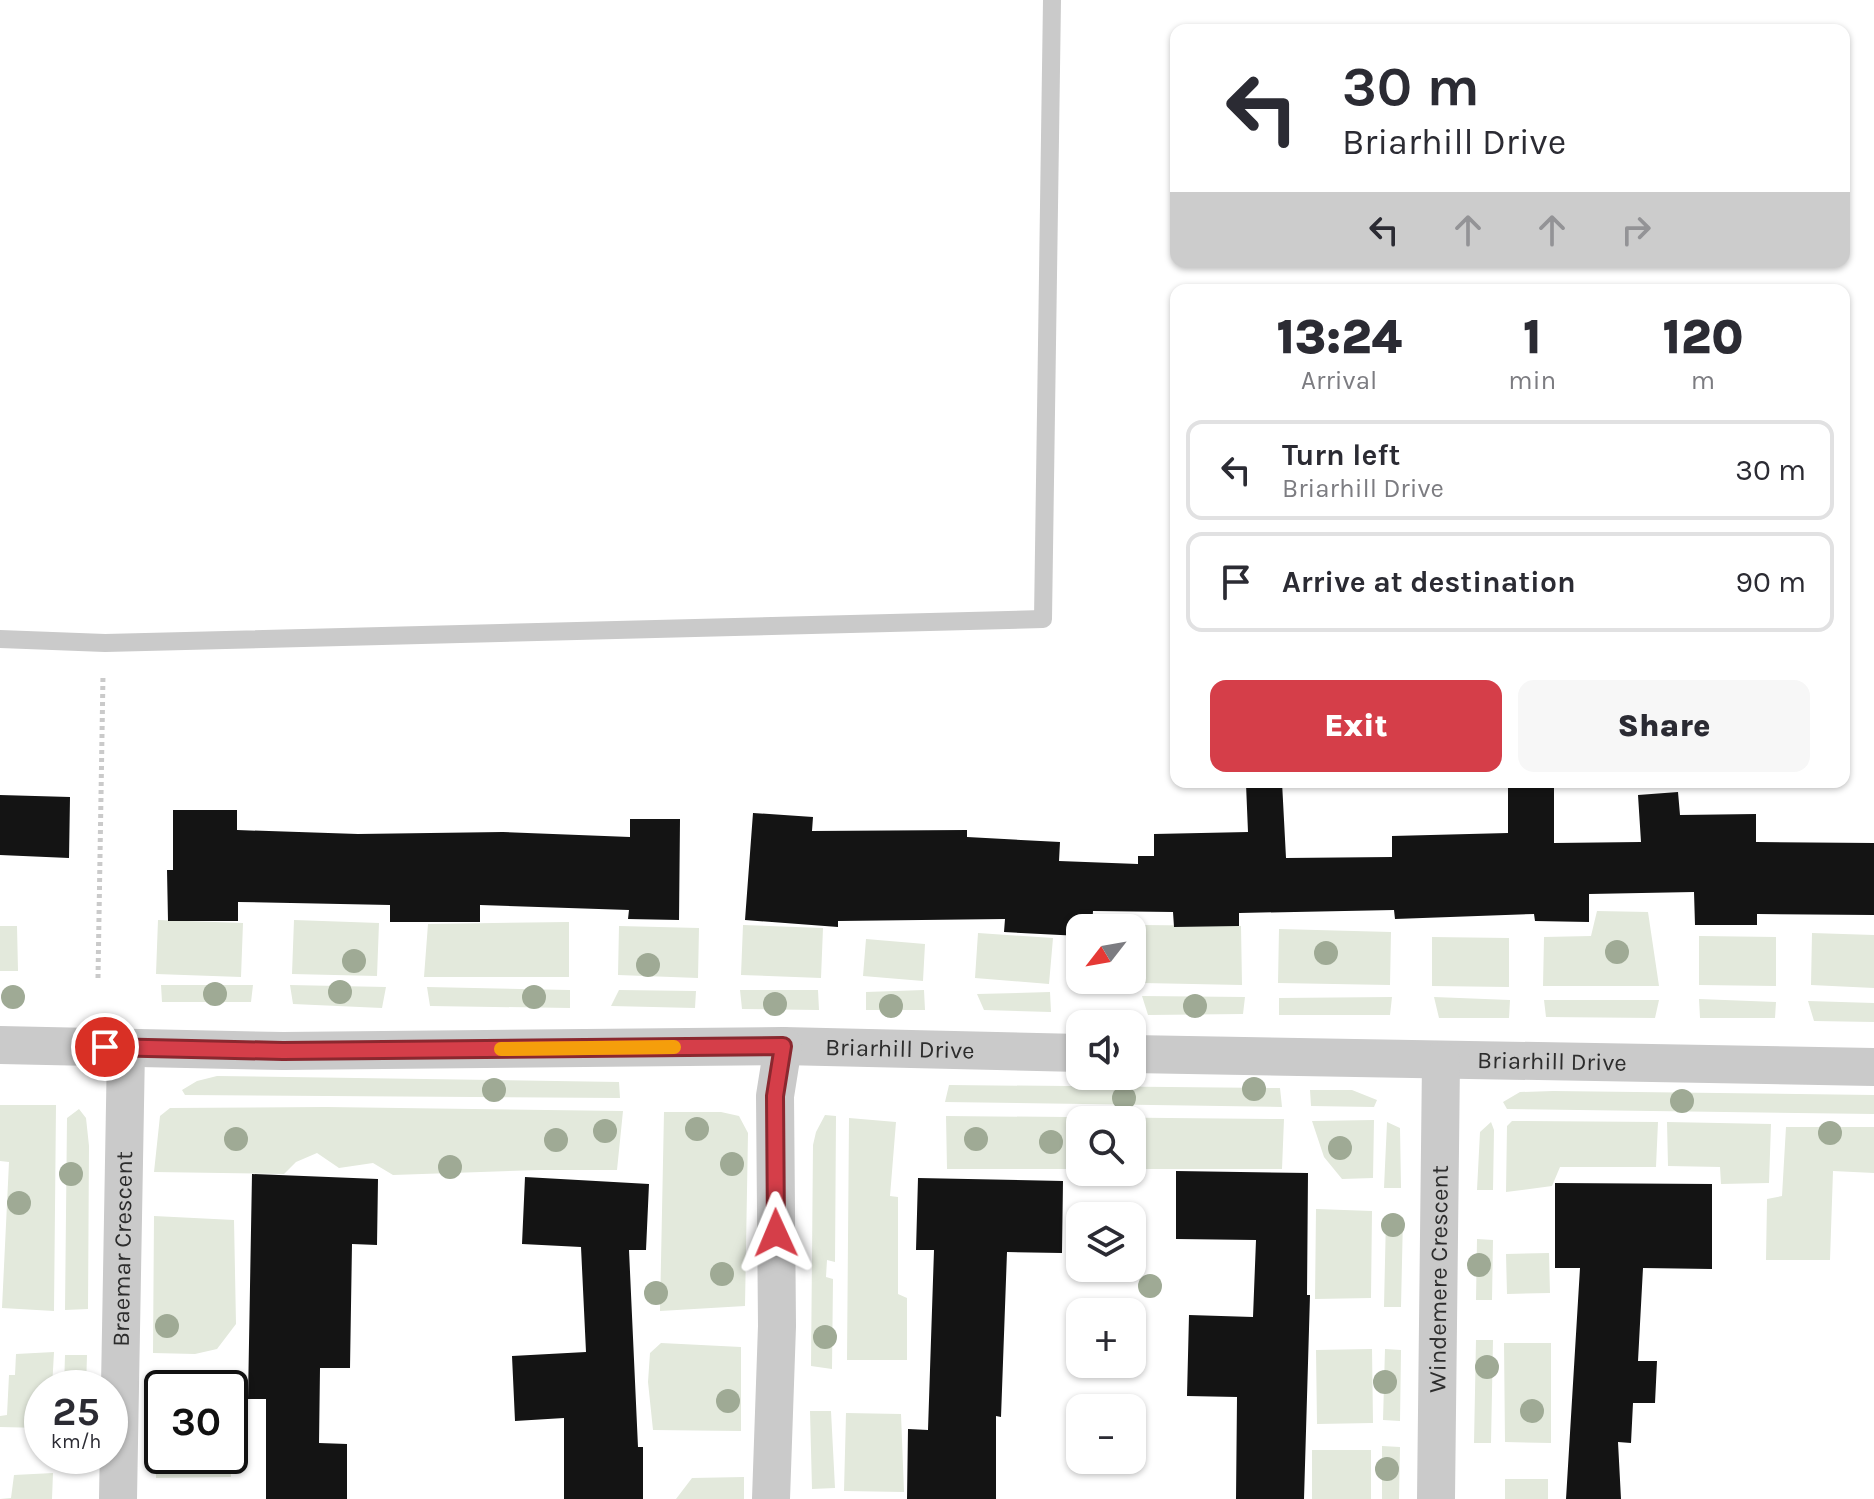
<!DOCTYPE html>
<meta charset="utf-8">
<style>
:root{--surface:#fff;--page:#f7f7f7;--text:#2b2b33;--muted:#7c7c81;--line:#e1e1e2;--accent:#d53e49}
body{margin:0;font-family:Karla,sans-serif;background:var(--page);color:var(--text);height:100vh;display:flex;flex-direction:column;font-size:30px;white-space:nowrap}
*{box-sizing:border-box;margin:0}
p{font-size:26px;color:var(--muted)}
.icon{flex:none;width:44px;height:44px;fill:none;stroke:currentColor;stroke-width:2;stroke-linecap:round;stroke-linejoin:round}
.map{position:relative;flex:1;overflow:hidden}
.panel{position:absolute;left:1170px;top:284px;width:680px;height:504px;display:flex;flex-direction:column;background:var(--surface);border-radius:16px;box-shadow:0 2px 6px #0004}
.panel>*{flex:none}
.top-card{position:absolute;left:1170px;top:24px;width:680px;height:244px;border-radius:16px;box-shadow:0 2px 6px #0004;background:#fff;color:var(--text);overflow:hidden}
.needle{width:52px;rotate:239deg}
.buttons{position:absolute;left:1066px;top:914px;display:grid;gap:16px}
.buttons a{display:grid;place-items:center;width:80px;height:80px;border-radius:16px;background:var(--surface);box-shadow:0 2px 6px #0004;font-size:40px}
.speed{position:absolute;left:24px;top:1370px;display:flex;gap:16px;font-size:40px;font-weight:700;text-align:center}
.speed>*{display:grid;place-content:center;width:104px;height:104px;border-radius:50%;background:var(--surface);box-shadow:0 2px 6px #0004;line-height:1}
.speed small{font-size:20px;font-weight:400}
.speed .limit{border:4px solid #111;border-radius:12px;background:#fff;color:#111}
.pin{position:absolute;display:grid;place-items:center;width:68px;height:68px;color:#fff;margin:-34px;border:4px solid #fff;border-radius:50%;box-shadow:0 2px 8px #0007}
.me{position:absolute;width:88px;margin:-44px;rotate:359deg;stroke-linejoin:round;filter:drop-shadow(0 0 6px #0008)}
.turn{display:flex;align-items:center;gap:28px;height:168px;padding:0 40px;font-size:36px}
.turn .icon{width:104px;height:104px;stroke-width:2.5}
.turn b{display:block;font-size:56px;line-height:68px}
.lanes{display:flex;align-items:center;height:76px;padding:0 40px;background:#0003;justify-content:center;gap:40px;direction:ltr}
.lanes .off{opacity:.35}
.eta{display:flex;justify-content:space-evenly;align-items:center;height:136px;text-align:center}
.eta b{font-size:48px;font-weight:800;line-height:56px}
.button{display:flex;gap:16px;margin-top:auto;padding:16px 40px}
.button a{flex:1;height:92px;border-radius:16px;background:var(--accent);color:#fff;font-size:32px;font-weight:800;line-height:92px;text-align:center}
.button a+a{background:var(--page);color:var(--text)}
ul{padding:0;list-style:none}
li{display:flex;align-items:center;gap:24px;height:100px;margin:0 16px 12px;padding:0 24px;border:4px solid var(--line);border-radius:16px}
li div{flex:1}
li b{display:block;font-size:30px}
li em{font-style:normal}
.map>svg:first-child{display:block}
.green{fill:#e3e9dc}
.building{fill:#141414}
.lines{fill:none;stroke-linecap:round;stroke-linejoin:round}
.path{stroke:#cacaca;stroke-width:5;stroke-dasharray:4 4;stroke-linecap:butt}
.lane{stroke:#cacaca;stroke-width:18}
.street{stroke:#cacaca;stroke-width:38}
.tree{fill:#9faa95}
.route-casing{stroke:#8a282f;stroke-width:20}
.route{stroke:#d53e49;stroke-width:14}
.slow{stroke:#f59e0b;stroke-width:14}
.labels{text-anchor:middle;stroke-width:8;stroke-linejoin:round;paint-order:stroke}
.street-label{font-size:24px;fill:#2d2d2d;stroke:#fff}
</style>
<div class="map">
<svg width="1874" height="1499" viewBox="0 0 1874 1499">
<rect width="100%" height="100%" fill="#fff"/>
<path class="green" d="M1597,911l51,1 11,74h-116l1,-49 47,-1z
M158,920l85,3 -2,54 -85,-3z
M294,920l85,3 -2,53 -85,-2z
M569,922v55h-145l4,-53z
M743,925l80,3 -2,50 -80,-3z
M1142,925l99,1 1,59 -99,-2z
M0,926h17l1,45h-18z
M619,926l80,2 -1,50 -80,-3z
M1279,929l112,3 -1,53 -112,-2z
M978,933l75,5 -4,46 -74,-6z
M1812,933l62,2v53l-63,-3z
M1699,936l77,1v49l-77,-1z
M1432,937l77,1v49l-77,-1z
M866,939l59,5 -2,37 -60,-5z
M161,985h92l-2,17h-89z
M290,985l96,2 -4,21 -89,-4z
M427,987l143,3v18l-140,-2z
M619,990l77,1 -1,17 -84,-2z
M740,990h78l1,20 -77,-1z
M924,990l1,20h-59v-18z
M1050,992l1,20 -67,-2 -7,-16z
M1142,996l103,1 -2,17 -95,1z
M1392,997l-2,18h-111v-17z
M1434,997l76,3 -1,18h-70z
M1699,999l77,3 -1,16h-75z
M1544,1000h115l-4,18 -109,-1z
M1808,1001l66,2v19l-60,-1z
M217,1076l402,6 1,16 -435,-3 -3,-5 15,-9z
M949,1085l331,3 2,19 -337,-5z
M1310,1090h42l25,10 -3,7 -63,-1z
M1553,1091l321,4v19l-367,-5 -4,-7 17,-10z
M0,1105h56l-2,206 -52,-3 7,-146 -9,-1z
M326,1107l297,4 -6,59h-77l-147,5 -20,-12 -34,5 -22,-15 -21,9 -12,12 -130,-2 6,-56 10,-8z
M79,1109l7,9 3,28 -1,163 -23,1 2,-192z
M664,1112h57l18,4 9,17 -3,173 -85,5z
M825,1115l11,1 -1,146 -8,-2 -1,17 7,2 -1,90 -21,-3 2,-221 3,-13z
M946,1116l338,3 -2,50h-150v-49h-52v49h-133z
M849,1118l47,4 -6,74 8,1v97l9,4v62h-60z
M1374,1120l-1,58 -31,1 -18,-22 -12,-36z
M1512,1121l146,1 -2,45h-96l-8,19 -46,6 1,-66z
M1387,1122l13,6 1,60h-17z
M1491,1122l3,8 -1,60h-16l3,-58z
M1667,1122l104,2 -2,59 -48,1 -1,-17 -52,-1z
M1786,1127h88v46l-41,-2 -3,89h-64l1,-61 15,-3z
M1316,1209l56,2 -1,87 -56,1z
M154,1216l80,4 2,104 -19,25 -22,5 -42,-1z
M1386,1217h17l-2,90h-17z
M1477,1239l16,1 -1,60h-16z
M1549,1253l1,40 -43,1 -1,-40z
M1476,1340h17l-2,103h-17z
M661,1343l80,4v84l-88,-1 -5,-48 2,-29z
M1504,1343h47v100l-46,-1z
M1372,1349l1,74 -56,1 -1,-74z
M1385,1349l16,1 -1,71 -17,-1z
M54,1352l-2,36h-10v40l-42,-1v-11l7,-1 2,-40h6l1,-21z
M65,1355h22l-1,33h-22z
M155,1396h7v60h68v-57l16,1 2,63h-17v14l-75,1z
M810,1411h21l4,77 -23,1z
M846,1413l55,1 3,78 -60,-1z
M1382,1446l18,1 -1,52h-17z
M1312,1450h59v49h-59z
M53,1473l-1,26h-52l11,-1 3,-23z
M744,1477v22h-68l16,-21z
M1505,1479h43v20h-43z"/>
<path class="building" d="M1282,782l4,76 106,-1v-21l116,-3v-51l46,1v60l87,-1 -3,-47 40,-3 2,23 76,-1v28l118,1v72l-117,-1v11h-62l-1,-33 -105,2v28l-54,-1 -1,-7 -139,5 -1,-9 -155,3v13l-65,1 -1,-15 -80,-1 -1,17h-12v8l-76,-4 1,-13 -167,2v6l-93,-7 8,-107 60,4 -1,14 155,-1v7l93,5 -1,19 79,3v-8h16v-22l94,-2 -2,-48z
M0,795l70,2 -1,61 -69,-3z
M173,810h64v20l121,4 145,-2 127,5v-18h50l-1,101 -51,-1 1,-9 -149,-5v17h-90v-17l-152,-3v19h-70l-1,-51h6z
M1176,1171l132,2 -1,122h3l-6,204h-68l1,-102 -50,-1 2,-81 64,2 3,-77 -80,-1z
M252,1174l126,5 -1,66 -25,-1 -2,124h-30l-1,75 28,1v55h-81v-100h-18z
M525,1177l124,7 -3,66h-17l9,197h5v52h-79v-81l-49,3 -3,-65 74,-4 -5,-105 -59,-3z
M918,1178l145,3 -1,72 -55,-1 -6,165 -5,-1v83h-89l1,-70 20,1 6,-180h-18z
M1555,1183l157,1v85l-69,-1 -5,93h19l-2,42h-22l-2,40 -13,-1 3,57h-55l14,-231h-25z"/>
<g class="lines">
<path class="path" d="M98,978l5,-303"/>
<path class="lane" d="M0,639l105,4 938,-24 9,-619"/>
<g class="street">
<path id="s1" d="M0,1045l283,6 500,-5 297,7"/>
<path id="s2" d="M1132,1054l742,13"/>
<path id="s3" d="M118,1499l8,-450"/>
<path d="M771,1499l6,-173 -2,-230 8,-50"/>
<path id="s4" d="M1436,1499l5,-438"/>
</g>
</g>
<g class="tree">
<circle cx="1617" cy="952" r="12"/>
<circle cx="1326" cy="953" r="12"/>
<circle cx="354" cy="961" r="12"/>
<circle cx="648" cy="965" r="12"/>
<circle cx="340" cy="992" r="12"/>
<circle cx="215" cy="994" r="12"/>
<circle cx="13" cy="997" r="12"/>
<circle cx="534" cy="997" r="12"/>
<circle cx="775" cy="1004" r="12"/>
<circle cx="891" cy="1006" r="12"/>
<circle cx="1195" cy="1006" r="12"/>
<circle cx="1254" cy="1089" r="12"/>
<circle cx="494" cy="1090" r="12"/>
<circle cx="1124" cy="1098" r="12"/>
<circle cx="1682" cy="1101" r="12"/>
<circle cx="697" cy="1129" r="12"/>
<circle cx="605" cy="1131" r="12"/>
<circle cx="1830" cy="1133" r="12"/>
<circle cx="236" cy="1139" r="12"/>
<circle cx="976" cy="1139" r="12"/>
<circle cx="556" cy="1140" r="12"/>
<circle cx="1051" cy="1142" r="12"/>
<circle cx="1340" cy="1148" r="12"/>
<circle cx="732" cy="1164" r="12"/>
<circle cx="450" cy="1167" r="12"/>
<circle cx="71" cy="1174" r="12"/>
<circle cx="19" cy="1203" r="12"/>
<circle cx="1393" cy="1225" r="12"/>
<circle cx="1479" cy="1265" r="12"/>
<circle cx="722" cy="1274" r="12"/>
<circle cx="1150" cy="1286" r="12"/>
<circle cx="656" cy="1293" r="12"/>
<circle cx="167" cy="1326" r="12"/>
<circle cx="825" cy="1337" r="12"/>
<circle cx="1487" cy="1367" r="12"/>
<circle cx="1385" cy="1382" r="12"/>
<circle cx="728" cy="1401" r="12"/>
<circle cx="1532" cy="1411" r="12"/>
<circle cx="1387" cy="1469" r="12"/>
</g>
<g class="lines">
<defs>
<path id="route" d="M105,1047l178,4 500,-5 -8,50 1,137"/>
</defs>
<use href="#route" class="route-casing"/>
<use href="#route" class="route"/>
<path class="slow" d="M501,1049l173,-2"/>
</g>
<g class="labels">
<g class="street-label">
<text dy="8" stroke="none"><textPath href="#s1" startOffset="900">Briarhill Drive</textPath></text>
<text dy="8" stroke="none"><textPath href="#s2" startOffset="420">Briarhill Drive</textPath></text>
<text dy="8" stroke="none"><textPath href="#s3" startOffset="250">Braemar Crescent</textPath></text>
<text dy="8" stroke="none"><textPath href="#s4" startOffset="220">Windemere Crescent</textPath></text>
</g>
</g>
</svg>
<div class="buttons">
<a><svg class="needle" viewBox="-14 -14 28 28"><path d="M0-13l5 13h-10z" fill="#e53935"/><path d="M0 13l5-13h-10z" fill="#7c7c81"/></svg></a>
<a><svg class="icon" aria-label="sound" viewBox="0 0 24 24"><path d="M4 9h4l5-4v14l-5-4H4zM17 9q2 3 0 6"/></svg></a>
<a><svg class="icon" aria-label="search" viewBox="0 0 24 24"><circle cx="10" cy="10" r="6"/><path d="M15 15l6 6"/></svg></a>
<a><svg class="icon" aria-label="layers" viewBox="0 0 24 24"><path d="M12 4l9 5-9 5-9-5zM3 14l9 5 9-5"/></svg></a>
<a>+</a>
<a>−</a>
</div>
<div class="speed"><div>25<small>km/h</small></div><div class="limit">30</div></div>
<div class="pin" style="left:105px;top:1047px;background:#d93025"><svg class="icon" aria-label="arrive" viewBox="0 0 24 24"><path d="M6 21V4h12l-3 4 3 4H6"/></svg></div>
<svg class="me" style="left:776px;top:1233px" viewBox="-20 -20 40 40"><path d="M0-17L14 15 0 8-14 15z" fill="#d53e49" stroke="#fff" stroke-width="4"/></svg>
<div class="top-card">
<div class="turn"><svg class="icon" aria-label="left" viewBox="0 0 24 24"><path d="M17 20v-9H6M10 6l-5 5 5 5"/></svg><div><b>30 m</b>Briarhill Drive</div></div>
<div class="lanes"><svg class="icon" aria-label="left" viewBox="0 0 24 24"><path d="M17 20v-9H6M10 6l-5 5 5 5"/></svg><svg class="icon off" aria-label="ahead" viewBox="0 0 24 24"><path d="M12 20V5M6 11l6-6 6 6"/></svg><svg class="icon off" aria-label="ahead" viewBox="0 0 24 24"><path d="M12 20V5M6 11l6-6 6 6"/></svg><svg class="icon off" aria-label="right" viewBox="0 0 24 24"><path d="M7 20v-9h11M14 6l5 5-5 5"/></svg></div>
</div>
<section class="panel">
<div class="eta">
<div><b>13:24</b><p>Arrival</p></div>
<div><b>1</b><p>min</p></div>
<div><b>120</b><p>m</p></div>
</div>
<ul>
<li><svg class="icon" aria-label="left" viewBox="0 0 24 24"><path d="M17 20v-9H6M10 6l-5 5 5 5"/></svg><div><b>Turn left</b><p>Briarhill Drive</p></div><em>30 m</em></li>
<li><svg class="icon" aria-label="arrive" viewBox="0 0 24 24"><path d="M6 21V4h12l-3 4 3 4H6"/></svg><div><b>Arrive at destination</b></div><em>90 m</em></li>
</ul>
<div class="button"><a>Exit</a><a>Share</a></div>
</section>
</div>
